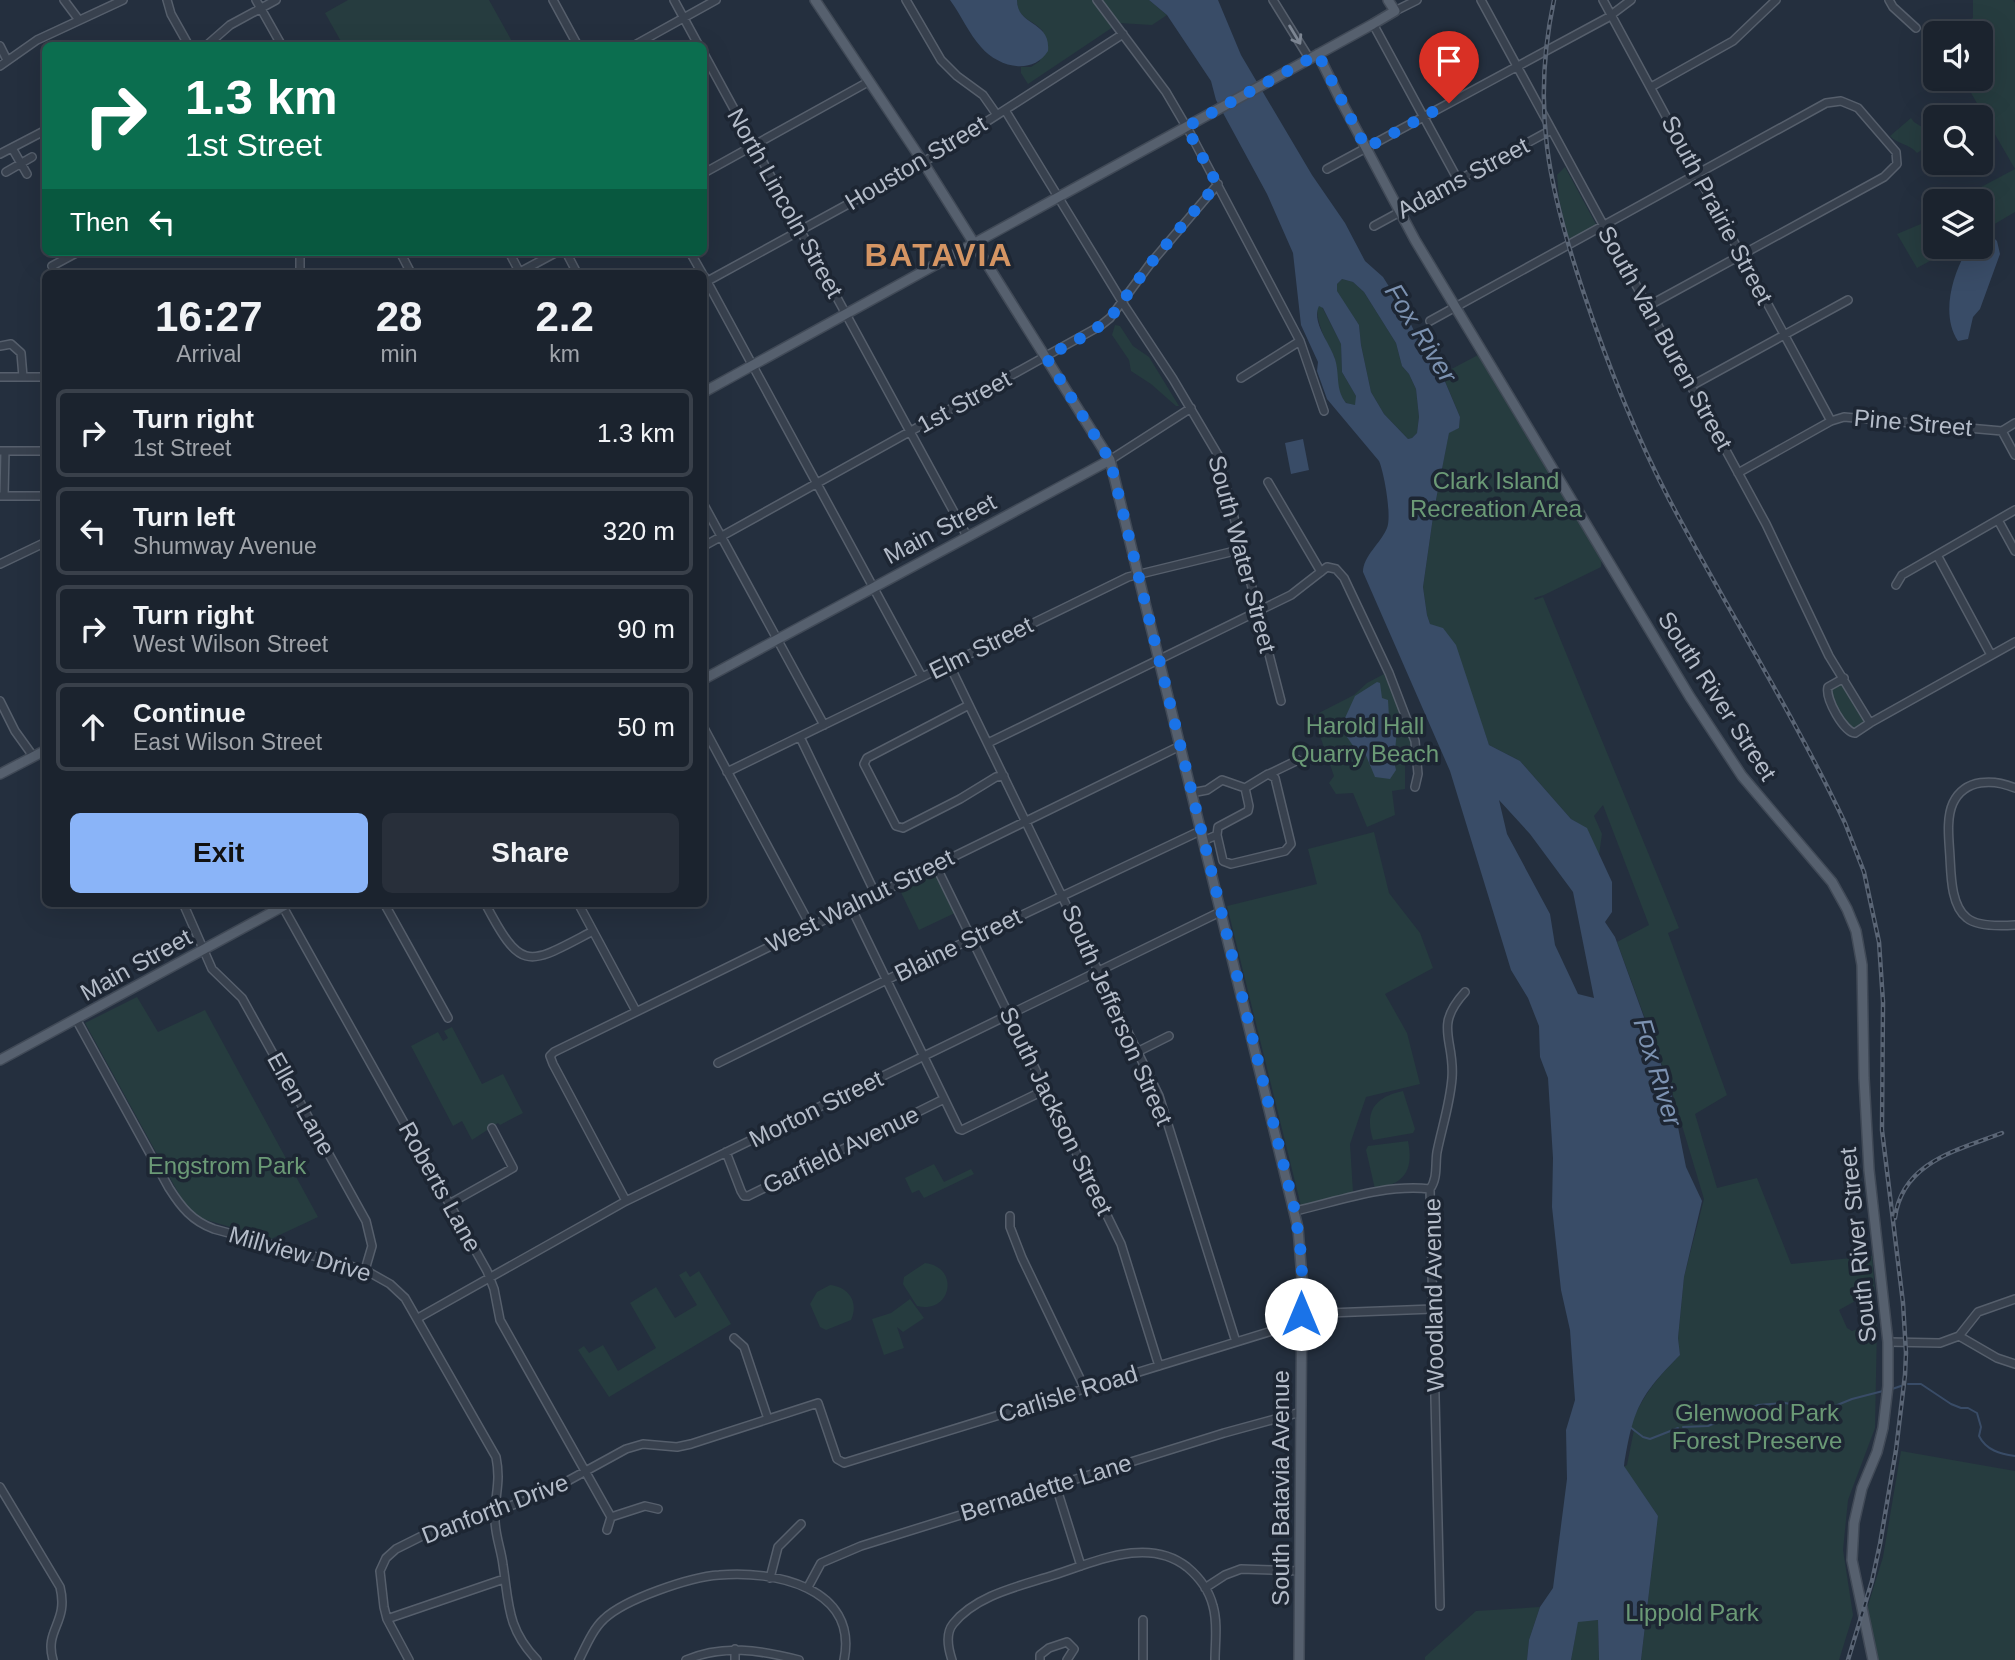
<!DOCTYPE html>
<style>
:root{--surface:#1b232e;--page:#282f3a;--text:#f1f3f6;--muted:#a0a4aa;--line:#39404a;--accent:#8ab4f8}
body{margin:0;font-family:Helvetica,sans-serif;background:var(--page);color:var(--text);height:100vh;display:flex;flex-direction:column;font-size:26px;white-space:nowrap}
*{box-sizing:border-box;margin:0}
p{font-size:23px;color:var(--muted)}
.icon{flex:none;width:38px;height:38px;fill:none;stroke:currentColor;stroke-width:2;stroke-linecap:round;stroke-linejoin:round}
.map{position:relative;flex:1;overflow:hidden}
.panel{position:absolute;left:42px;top:270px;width:665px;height:637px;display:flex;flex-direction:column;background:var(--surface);border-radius:10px;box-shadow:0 7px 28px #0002,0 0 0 2px var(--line)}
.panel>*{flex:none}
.banner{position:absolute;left:42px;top:42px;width:665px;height:214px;border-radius:10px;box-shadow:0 7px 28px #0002,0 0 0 2px var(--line);background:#0b6e4f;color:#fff;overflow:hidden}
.fabs{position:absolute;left:1923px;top:21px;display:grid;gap:14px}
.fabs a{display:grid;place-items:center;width:70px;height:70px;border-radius:10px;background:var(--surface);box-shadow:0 7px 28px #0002,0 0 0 2px var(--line);font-size:35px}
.pin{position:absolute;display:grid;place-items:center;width:60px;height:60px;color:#fff;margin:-72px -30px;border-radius:50% 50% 50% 0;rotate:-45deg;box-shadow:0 0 7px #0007}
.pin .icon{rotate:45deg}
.me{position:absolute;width:77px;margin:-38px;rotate:0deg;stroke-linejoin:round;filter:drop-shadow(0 0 5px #0008)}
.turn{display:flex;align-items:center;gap:24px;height:147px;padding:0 28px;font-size:32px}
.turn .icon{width:91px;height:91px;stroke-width:2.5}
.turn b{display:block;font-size:49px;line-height:60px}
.then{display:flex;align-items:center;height:66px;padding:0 28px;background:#0003;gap:14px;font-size:26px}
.eta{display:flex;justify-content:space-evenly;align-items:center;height:119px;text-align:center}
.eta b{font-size:42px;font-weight:800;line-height:49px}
.button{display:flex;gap:14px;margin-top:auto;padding:14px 28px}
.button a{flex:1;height:80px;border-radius:10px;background:var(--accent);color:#111;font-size:28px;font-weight:800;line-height:80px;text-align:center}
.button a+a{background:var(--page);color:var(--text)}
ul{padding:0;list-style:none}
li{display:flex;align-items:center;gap:21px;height:88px;margin:0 14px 10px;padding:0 14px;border:4px solid var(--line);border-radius:10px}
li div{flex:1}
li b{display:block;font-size:26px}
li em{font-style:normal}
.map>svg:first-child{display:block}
.green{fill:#263c3f}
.water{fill:#394c67;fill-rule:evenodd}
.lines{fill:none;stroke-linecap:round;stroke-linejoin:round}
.stream{stroke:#394c67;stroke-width:2}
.minor-casing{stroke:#565f6c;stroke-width:10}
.major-casing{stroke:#414a57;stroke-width:12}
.minor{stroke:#38414e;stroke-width:7}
.major{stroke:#56606e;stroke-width:9}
.rail-casing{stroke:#5a6575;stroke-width:4.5}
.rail{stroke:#1d2633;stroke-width:2;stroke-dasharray:5;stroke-linecap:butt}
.oneway{stroke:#7c8592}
.route{stroke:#1a73e8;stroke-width:12;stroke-dasharray:0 21.6}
.labels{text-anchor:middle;stroke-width:7;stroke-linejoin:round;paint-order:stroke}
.street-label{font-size:24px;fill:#b4bcc9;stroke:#1d2633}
.park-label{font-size:24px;fill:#6b9a76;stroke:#1d2633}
.water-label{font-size:26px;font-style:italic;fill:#7c92b1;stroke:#1d2633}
.district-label{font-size:32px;font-weight:bold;letter-spacing:2px;fill:#d59563;stroke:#1d2633}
</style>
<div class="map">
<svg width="2015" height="1660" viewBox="0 0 2015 1660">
<rect width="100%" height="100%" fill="#242f3e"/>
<path class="green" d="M348,0h141l25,45h-171l-18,-32z
M1017,0h132l18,15 -15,10 -33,-2 -91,61 -7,-11v-6h10l9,-6 3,-30c-11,-12 -26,-12 -26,-31z
M1973,0h40l2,3v209l-34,20v-31h-40l1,-3 28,-5 45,-24 -52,-90h18v-46h-36l28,-15z
M1911,118l3,4 8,5 1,7 9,9 -15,10c-7,-9 -20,-9 -27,-17z
M1565,167l32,59 -28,14 -10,-41 -2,-24z
M1935,209l1,38h19l-38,21 -20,-34 31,-13z
M1342,279l11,3 11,10 32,51 6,23 7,8 7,15 3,28 -2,16 -5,5 -4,1 -24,-25 -13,-22 -10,-47 -2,-20 -23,-34 1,-7z
M1321,305l20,39 1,28 14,24v9c-23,1 -17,-31 -21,-45 -1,-6 -5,-10 -7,-15 -6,-12 -11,-25 -11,-38z
M1115,325l5,1 13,20 16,11 30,49h-3l-25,-22 -20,-13 -2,-11 -17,-25z
M1480,354l122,203 -1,10 -57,28 -10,3 1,2 8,-3 136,331 -11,5 59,162 -32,19 22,74 40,-10 34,86 81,-8 3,34 -36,20 8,18 5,3 23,-9 2,3 -2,103 -27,72 -5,50 10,65 -14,45h-198l17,-144 -34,-49 3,-2 7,-35 -4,-3c12,-31 27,-49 50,-72l-2,-17 6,-61 20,-78 -32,-107 -55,-150 32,-17 -46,-120 -9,11 8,18 -3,21 -12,-26 -16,-10 -51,-58 -31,-16 -12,-34 -47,-87 -3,-9 -4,-28 11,-77 15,-78 10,-4 1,-11 -18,-43z
M1384,674l26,63 5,19 -10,7v26l-13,2 3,24 -28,12 -14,-34 -17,1 -7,-11 5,-7 -21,-60 41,-21 13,-12z
M1842,684l3,1 19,34v4l-9,7 -6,-1 -19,-34 1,-6z
M1374,832l15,61 31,40 13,35 -48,26 22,39 13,51 -54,13 -16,47 3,48 -52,14 -74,-300 90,-22 -9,-35z
M935,865l22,47 -38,18 -22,-46z
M137,997l21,35 47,-22 113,207 -47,22 -68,-20 -18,-14 -100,-182z
M452,1027l30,57 21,-10 20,39 -23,12 -2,-2 -26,17 -10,-19 -9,5 -42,-80 27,-14 5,9 5,-3 -4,-7z
M1403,1091l12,38 -2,4 -40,7c-9,-29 2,-43 30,-49z
M1408,1141c6,30 -4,43 -33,48l-9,-39 2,-4z
M934,1164l10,18 27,-13 3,5 -50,24 -5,-8 -7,3 -7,-15z
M925,1263c35,4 27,51 -8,43l-14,-22 1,-7z
M686,1271l4,6 9,-6 32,53 -122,73 -31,-47 6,-4 5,7 14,-8 15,26 38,-23 -26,-45 26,-16 19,31 22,-13 -18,-30z
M830,1285c19,2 29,17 21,35l-25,10 -6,-3 -10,-23 7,-12z
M910,1299l14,19 -21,14 -6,-5 7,21 -20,7 -12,-36 19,-6z
M1901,1451l114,20v189h-138l-11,-48 17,-55z
M1540,1607l-11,33 -2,20h-102v-3l51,-46z
M1598,1620l1,40h-28l7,-39z"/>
<path class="water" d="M950,0h67c0,27 34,20 31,51 -16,25 -50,16 -67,-4 -12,-13 -20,-32 -31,-47z
M1149,0h69l23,55 71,120 33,48 20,38 18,16 22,35 14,29 19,24 22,52 -1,11 -10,5 -15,77 -11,77 4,28 3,9 13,4 13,17 33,100 31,16 51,58 16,9 25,54v30l-7,10 10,15 56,155 15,75 16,34 -18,76 -6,61 2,17c-41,41 -47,55 -56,111l34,50 -17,144h-42l-1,-40 -20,2 -7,38h-44l2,-20 11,-33 13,-19 14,-109 -1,-49 9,-30 -5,-70 -9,-40 -9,-83 1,-49 -5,-80 -8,-21 -1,-31 -11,-28 -17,-28 -61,-199 -87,-199c0,-16 18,-29 24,-44 5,-12 -3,-56 -8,-67l-52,-62 -10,-28 1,-9 -17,-37 -8,-72 -26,-59 -51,-94 -5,-19 -44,-66zM1342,279l11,3 11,10 32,51 6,23 7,8 7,15 3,28 -2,16 -5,5 -4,1 -24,-25 -13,-22 -10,-47 -2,-20 -22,-34v-7zM1319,306l4,2 18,36 1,28 14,24 -1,9 -9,-2c-11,-14 -6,-28 -11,-44 -5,-16 -24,-37 -16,-53zM1499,800l31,34 43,58 21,106 -16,-4 -23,-49 -5,-31 -43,-80z
M1987,231l10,10 3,13 -20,55 -7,8 -5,22 -10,2c-18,-27 -5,-69 11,-94h12v-15z
M1303,439l6,31 -18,4 -6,-31z
M1377,682l3,1 2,15 6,2 1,17 8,13 -3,31 2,9 -6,9 -15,-2 -10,-24h-7l-11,-16 3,-4 -5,-15 10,-22z"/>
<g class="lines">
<path class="stream" d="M1908,1384h13l30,20 10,4h7l9,5 4,14 -2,9c7,14 21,18 36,20
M1892,1389l9,-3
M1630,1427l13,10 7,2 28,-11
M1683,1427l25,-1 50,-21 27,-2 40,7 27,-11 31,-8"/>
<defs>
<path id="minor" d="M64,0l15,20
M167,0l4,14 18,32
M256,0l26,46
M553,0l25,46
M674,0l25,46
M906,0l35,60 16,16 26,19 14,20
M1097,0l69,92 24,41 110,208 24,70
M1273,0l36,58
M1481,0l285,524 63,132 41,67
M1603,0l228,421
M1889,0l4,7 23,21
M1395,11l22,-11
M1373,24l85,156
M0,46l7,14
M206,46l24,-21 46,-25
M633,46l83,-46
M704,54l263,482
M0,66l37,-26 86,-40
M1651,87l82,-46 43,-41
M1005,110l121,198 47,71 45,76 63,246
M12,148l15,26
M0,154l46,-24
M1327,169l280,-151 24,-18
M6,172l26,-15
M704,173l164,-91
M1374,226l177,-96
M400,252l11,21
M509,252l11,21
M566,252l11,21
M690,252l12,21
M52,266l26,-14
M300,273v-21
M518,273l39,-21
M704,276l218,401
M704,283l212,-116 207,-133
M1430,321l396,-218 15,-2 17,7 38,44 1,12 -13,13 -236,129
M0,346l11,-2 10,9 2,24
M0,377h46
M1241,378l59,-37
M1691,386l157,-86
M2002,431l13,24
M0,451h46
M1110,460l81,-52
M1738,473l93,-52 13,-4 158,14 13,-8
M1268,482l53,90
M0,496h46
M4,496l1,-45
M704,505l120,220
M1998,520l17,31
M704,546l396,-220 10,-8 40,-54 68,-80
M1937,555l54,100
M0,564l46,-22
M1896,585l6,-10 113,-65
M949,664l210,432 77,246
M1844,678l-16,9c-3,12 16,45 27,46l15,-10 145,-81
M0,701l15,30 18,25
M969,705l-102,53 -3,6 32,62 7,2 57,-29 36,-22 8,-1
M704,728l106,197
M800,737l75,156
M988,743l303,-148 36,-28 9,2 8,9 45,95 26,68 3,33 -3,13
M727,772l401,-195 115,-28
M1269,774l29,-14
M2015,788c-21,-9 -50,-10 -62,15 -7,15 -4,37 -3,54 1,18 1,49 17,61 11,9 34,8 48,7
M1191,793l16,-3 15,-10 23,8
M1203,841l14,-6 6,26 8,3 54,-13 6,-7 -16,-66 -7,-4 -23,14 4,18 -1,5 -30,16 -1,8
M935,864l186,380 38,122
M183,903l29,66 30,29 124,223 6,25 -7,24
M384,903l64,115
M485,903c37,71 43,62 108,28
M578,903l58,108
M850,905l109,224 3,1 83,-40
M283,907l204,364 7,18 6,31 111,197 -4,13
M76,1019l93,169c12,19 23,33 45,41l151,41 25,14 15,14 91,159c5,25 -1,36 -1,59 -1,17 6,32 8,49 6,39 4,64 34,95
M1139,1051l30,-15
M718,1063l211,-104 271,-128
M726,1152l15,39 3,5h4l196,-97
M626,1201l-73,-137 -3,-8 4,-4 626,-306
M449,1204l64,-36 -21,-40
M1295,1211c44,-10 89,-27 135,-22
M1010,1216v11l12,31 63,131
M1302,1314l131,-5
M418,1318l208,-117 594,-289
M1959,1336l19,-24 37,-13
M1959,1336l38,22 18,6
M734,1338l10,9 24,72
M1888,1342l52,1 19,-7
M1056,1486l25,80
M0,1487l60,100c9,36 -16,42 -7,73
M611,1517l34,-11 13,3
M770,1578l8,-31 23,-23
M808,1587l13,-24 40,-17 363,-113 77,-21
M1205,1588l20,-13 16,-6 59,2
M1440,1606l-10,-417c8,-11 5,-25 7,-37 5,-25 13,-48 15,-74 3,-39 -19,-51 13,-86
M387,1619l117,-40
M409,1660l-22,-41 -3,-12 -4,-36 6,-13 10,-9 26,-13 120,-41 84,-46 17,-5 34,3 14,-3 127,-41 19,56 7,4 457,-141
M579,1660c7,-14 14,-31 25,-41 21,-20 86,-42 115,-44 54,-5 140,12 125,85
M686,1660c37,-16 74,-10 113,0
M735,1660v-11
M952,1660c-4,-12 -7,-26 1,-36 23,-29 67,-38 101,-49 41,-13 94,-39 133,-8 12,10 22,23 26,39 5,17 2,37 2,54
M1040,1660v-5l9,-7 18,-6 7,7 -7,11
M1143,1660v-40"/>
<path id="major" d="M815,0l108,162 187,298 188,768 4,51 -3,381
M1318,54l22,45 75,141 275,457 52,79 90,106 15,27 9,22 6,34 2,113 5,92 19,172v44l-5,42 -6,24 -15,36 -8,35 -2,37 21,100
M704,392l669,-368 22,-13 -7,-11
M704,679l406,-219
M0,774l46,-24
M0,1060l289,-157"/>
</defs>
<use href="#minor" class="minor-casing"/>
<use href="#major" class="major-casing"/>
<use href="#minor" class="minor"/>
<use href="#major" class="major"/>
<defs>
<path id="rail" d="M1554,0c-23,108 -5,189 29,291 24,72 52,143 87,210 57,108 123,212 175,322l19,49 15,70 4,60 -1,128 21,173 3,50 -1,22 -9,75 -16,94 -8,37 -24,79
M1895,1218c7,-56 63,-68 107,-85"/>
</defs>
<use href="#rail" class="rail-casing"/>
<use href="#rail" class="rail"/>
</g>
<defs><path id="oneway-shaft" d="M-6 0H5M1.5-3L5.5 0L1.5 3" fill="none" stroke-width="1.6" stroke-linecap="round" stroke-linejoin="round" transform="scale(1.75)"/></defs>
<use class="oneway" href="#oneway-shaft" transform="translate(1295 35) rotate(59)"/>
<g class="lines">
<path class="route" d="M1301,1314l1,-53 -7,-50 -185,-751 -64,-103 44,-24 20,-15 40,-54 67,-80 -31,-57 132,-73 48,94 83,-45"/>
</g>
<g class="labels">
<g class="street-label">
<text transform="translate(916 163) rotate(-31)" y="8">Houston Street</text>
<text transform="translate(1463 178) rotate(-28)" y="8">Adams Street</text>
<text transform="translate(785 203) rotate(61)" y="8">North Lincoln Street</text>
<text transform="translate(1717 210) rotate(62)" y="8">South Prairie Street</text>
<text transform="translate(1665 338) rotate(61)" y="8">South Van Buren Street</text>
<text transform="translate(964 402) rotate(-29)" y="8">1st Street</text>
<text transform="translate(1913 423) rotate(5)" y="8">Pine Street</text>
<text transform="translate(940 529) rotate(-28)" y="8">Main Street</text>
<text transform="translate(1242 554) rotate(75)" y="8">South Water Street</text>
<text transform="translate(981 648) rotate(-26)" y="8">Elm Street</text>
<text transform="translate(1717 696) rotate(57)" y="8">South River Street</text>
<text transform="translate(860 901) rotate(-26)" y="8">West Walnut Street</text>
<text transform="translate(958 945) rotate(-26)" y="8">Blaine Street</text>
<text transform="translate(136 965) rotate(-29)" y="8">Main Street</text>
<text transform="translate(1117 1015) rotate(66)" y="8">South Jefferson Street</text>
<text transform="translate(301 1104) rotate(61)" y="8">Ellen Lane</text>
<text transform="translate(816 1109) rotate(-26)" y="8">Morton Street</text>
<text transform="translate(1056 1111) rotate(64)" y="8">South Jackson Street</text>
<text transform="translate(841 1150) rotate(-26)" y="8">Garfield Avenue</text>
<text transform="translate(440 1187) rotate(61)" y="8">Roberts Lane</text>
<text transform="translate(1858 1245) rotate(-96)" y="8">South River Street</text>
<text transform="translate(300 1254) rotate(16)" y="8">Millview Drive</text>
<text transform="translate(1434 1295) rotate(-91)" y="8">Woodland Avenue</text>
<text transform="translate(1068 1394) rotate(-17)" y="8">Carlisle Road</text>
<text transform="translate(1046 1488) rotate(-17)" y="8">Bernadette Lane</text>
<text transform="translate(1281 1488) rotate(-90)" y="8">South Batavia Avenue</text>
<text transform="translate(495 1509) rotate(-21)" y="8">Danforth Drive</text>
</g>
<g class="park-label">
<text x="1496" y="489">Clark Island<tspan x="1496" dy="28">Recreation Area</tspan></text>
<text x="1365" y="734">Harold Hall<tspan x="1365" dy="28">Quarry Beach</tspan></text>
<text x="227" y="1174">Engstrom Park</text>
<text x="1757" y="1421">Glenwood Park<tspan x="1757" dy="28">Forest Preserve</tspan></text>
<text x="1692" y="1621">Lippold Park</text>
</g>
<g class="water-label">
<text transform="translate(1421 333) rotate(58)" y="9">Fox River</text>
<text transform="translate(1658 1072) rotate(73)" y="9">Fox River</text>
</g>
<g class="district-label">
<text x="939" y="266">BATAVIA</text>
</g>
</g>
</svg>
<div class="fabs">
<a><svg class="icon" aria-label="sound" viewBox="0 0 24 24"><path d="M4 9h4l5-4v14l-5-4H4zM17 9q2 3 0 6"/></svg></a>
<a><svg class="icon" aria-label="search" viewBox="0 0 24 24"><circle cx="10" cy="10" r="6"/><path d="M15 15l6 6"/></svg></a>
<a><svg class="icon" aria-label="layers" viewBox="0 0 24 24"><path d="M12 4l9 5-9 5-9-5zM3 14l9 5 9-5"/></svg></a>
</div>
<div class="pin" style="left:1449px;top:103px;background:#d93025"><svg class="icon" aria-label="arrive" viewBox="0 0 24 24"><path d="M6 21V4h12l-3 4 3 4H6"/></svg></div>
<svg class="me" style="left:1301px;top:1314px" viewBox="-20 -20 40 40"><circle r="19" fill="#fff"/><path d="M0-13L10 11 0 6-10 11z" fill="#1a73e8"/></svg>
<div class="banner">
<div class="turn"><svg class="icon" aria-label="right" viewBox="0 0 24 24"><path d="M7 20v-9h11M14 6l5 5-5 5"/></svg><div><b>1.3 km</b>1st Street</div></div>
<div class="then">Then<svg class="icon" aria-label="left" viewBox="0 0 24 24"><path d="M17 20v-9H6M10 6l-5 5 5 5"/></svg></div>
</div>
<section class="panel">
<div class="eta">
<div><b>16:27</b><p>Arrival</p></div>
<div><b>28</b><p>min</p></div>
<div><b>2.2</b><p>km</p></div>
</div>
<ul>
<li><svg class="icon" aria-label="right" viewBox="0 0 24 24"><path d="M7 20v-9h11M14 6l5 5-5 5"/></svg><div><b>Turn right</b><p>1st Street</p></div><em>1.3 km</em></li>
<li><svg class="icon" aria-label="left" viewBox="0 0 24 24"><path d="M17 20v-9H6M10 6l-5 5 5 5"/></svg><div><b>Turn left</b><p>Shumway Avenue</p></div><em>320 m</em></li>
<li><svg class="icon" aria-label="right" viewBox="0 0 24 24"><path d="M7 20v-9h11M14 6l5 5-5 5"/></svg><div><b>Turn right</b><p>West Wilson Street</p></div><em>90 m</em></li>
<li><svg class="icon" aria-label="ahead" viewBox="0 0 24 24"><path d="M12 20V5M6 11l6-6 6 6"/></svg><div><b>Continue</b><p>East Wilson Street</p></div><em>50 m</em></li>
</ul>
<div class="button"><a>Exit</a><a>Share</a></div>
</section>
</div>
